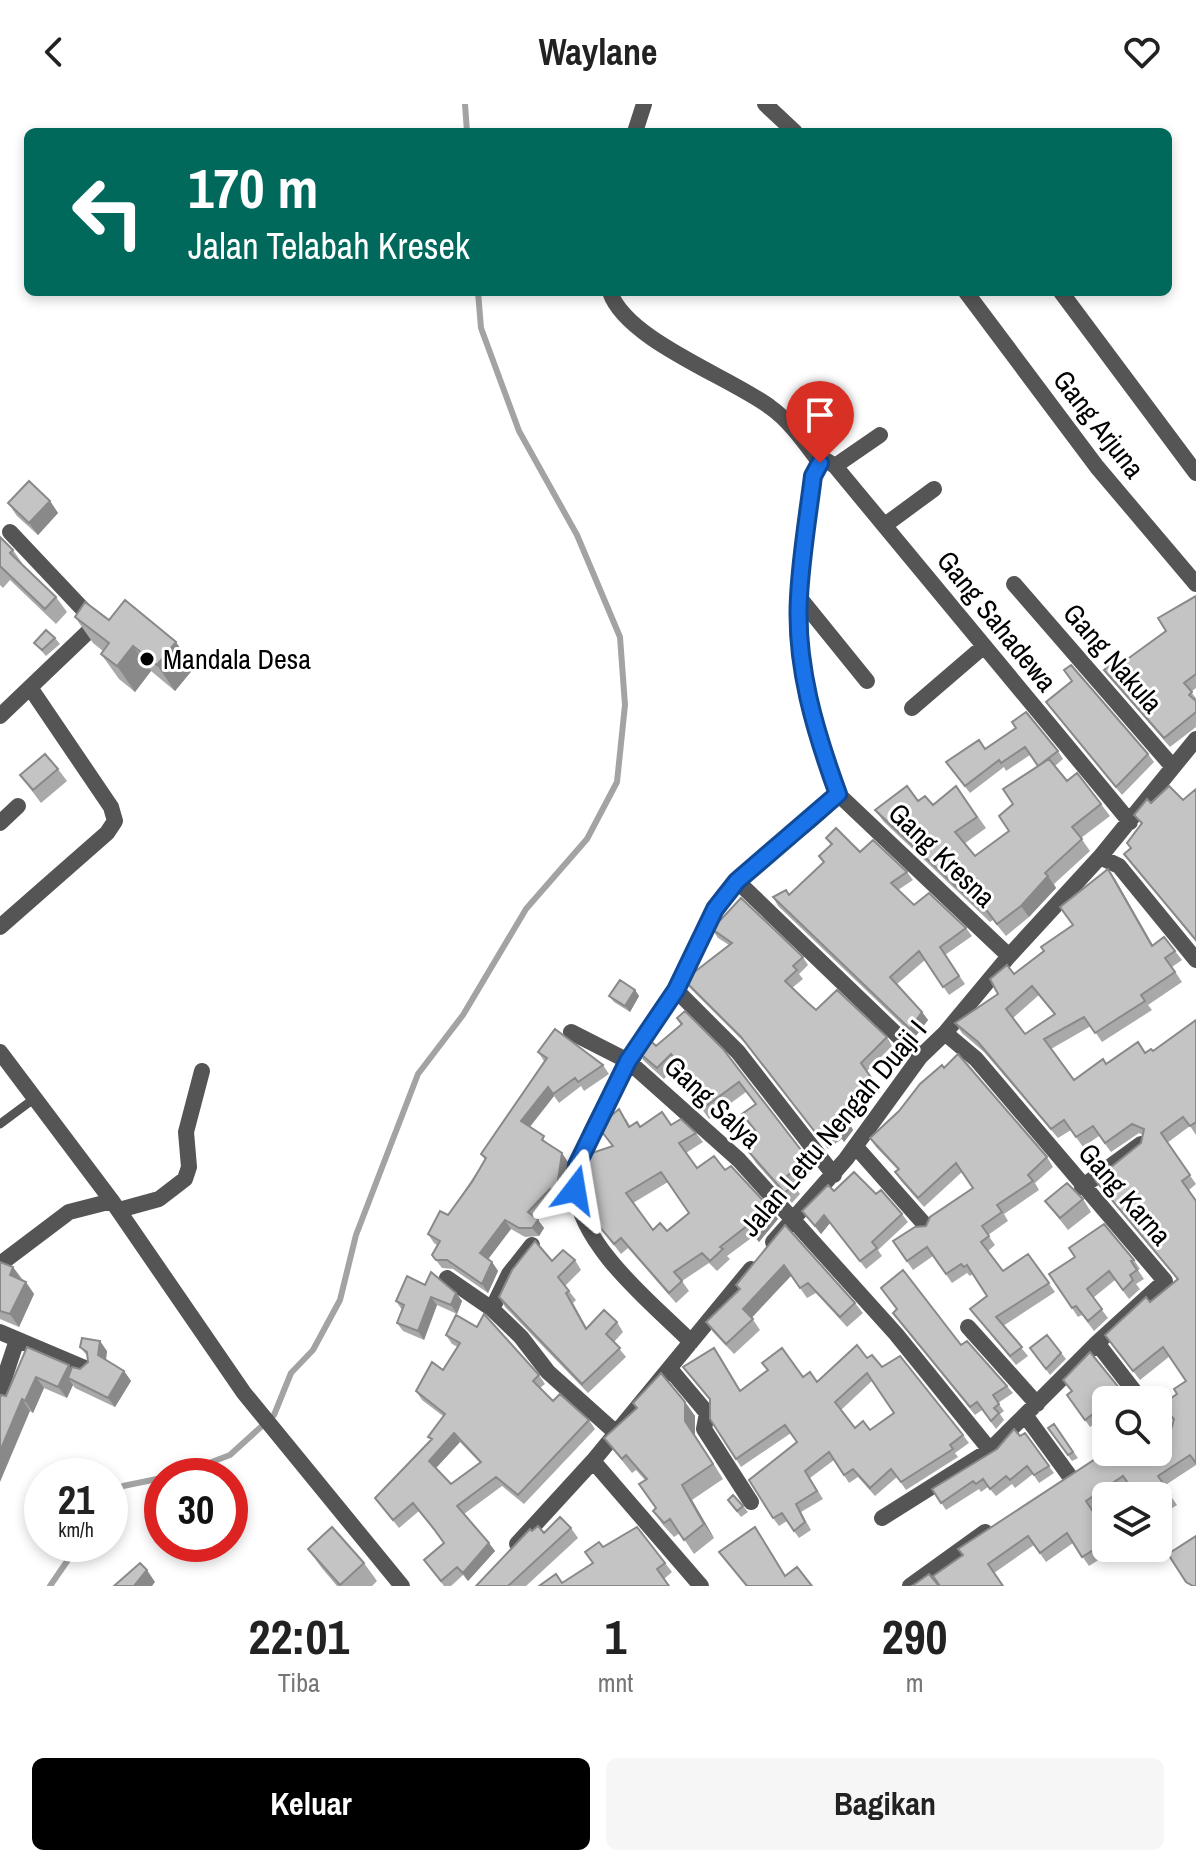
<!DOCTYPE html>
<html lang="id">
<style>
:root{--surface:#fff;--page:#f6f6f6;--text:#222;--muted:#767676;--accent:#000}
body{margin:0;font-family:"Archivo Narrow",sans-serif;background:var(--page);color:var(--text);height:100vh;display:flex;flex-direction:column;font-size:30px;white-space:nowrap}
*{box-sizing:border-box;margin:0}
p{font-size:26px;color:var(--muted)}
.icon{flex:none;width:44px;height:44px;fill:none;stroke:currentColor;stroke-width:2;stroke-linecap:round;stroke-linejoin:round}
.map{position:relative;height:1482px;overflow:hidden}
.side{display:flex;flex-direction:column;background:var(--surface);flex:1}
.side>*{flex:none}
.guide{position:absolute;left:24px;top:24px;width:1148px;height:168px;border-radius:12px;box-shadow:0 4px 12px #0003;background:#00695c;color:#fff;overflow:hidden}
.buttons{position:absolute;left:1092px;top:1282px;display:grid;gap:16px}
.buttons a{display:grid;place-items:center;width:80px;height:80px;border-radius:12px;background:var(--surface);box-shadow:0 4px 12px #0003;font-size:40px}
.speed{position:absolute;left:24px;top:1354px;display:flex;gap:16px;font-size:40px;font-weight:700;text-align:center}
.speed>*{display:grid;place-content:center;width:104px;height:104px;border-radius:50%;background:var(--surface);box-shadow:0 4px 12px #0003;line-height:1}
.speed small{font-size:20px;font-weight:400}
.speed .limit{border:12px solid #d22;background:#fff;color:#111}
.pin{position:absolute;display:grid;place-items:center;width:68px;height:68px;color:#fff;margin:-82px -34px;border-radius:50% 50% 50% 0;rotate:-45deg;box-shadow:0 0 8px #0007}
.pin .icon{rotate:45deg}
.me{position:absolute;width:88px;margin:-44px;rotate:14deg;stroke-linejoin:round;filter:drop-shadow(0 0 6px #0008)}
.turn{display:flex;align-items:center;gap:28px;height:168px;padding:0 32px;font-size:36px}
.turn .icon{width:104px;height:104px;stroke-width:2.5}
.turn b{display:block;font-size:56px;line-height:68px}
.eta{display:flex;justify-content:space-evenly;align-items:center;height:136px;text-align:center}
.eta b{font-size:48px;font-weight:700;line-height:56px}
.button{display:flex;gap:16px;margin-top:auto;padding:16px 32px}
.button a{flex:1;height:92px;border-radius:12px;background:var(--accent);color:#fff;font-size:32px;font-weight:700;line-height:92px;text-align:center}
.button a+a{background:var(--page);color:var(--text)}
header{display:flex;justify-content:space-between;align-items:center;height:104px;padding:0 32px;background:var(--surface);font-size:36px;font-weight:700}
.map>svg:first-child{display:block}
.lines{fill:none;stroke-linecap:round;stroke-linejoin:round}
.stream{stroke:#a3a3a3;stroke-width:6}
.lane{stroke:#555;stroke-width:9}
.street{stroke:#555;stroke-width:16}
.wall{fill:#a9a9a9;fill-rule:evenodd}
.shaded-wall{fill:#898989}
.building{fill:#c4c4c4;stroke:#898989;stroke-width:2;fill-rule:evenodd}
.route-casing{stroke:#114b97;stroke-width:20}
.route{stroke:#1a73e8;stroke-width:14}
.poi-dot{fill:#000;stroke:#fff;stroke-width:3}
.labels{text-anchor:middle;stroke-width:6;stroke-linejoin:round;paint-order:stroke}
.street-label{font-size:28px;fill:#000;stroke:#fff}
.poi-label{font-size:28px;fill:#000;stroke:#fff;text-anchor:start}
</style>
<header><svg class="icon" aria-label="back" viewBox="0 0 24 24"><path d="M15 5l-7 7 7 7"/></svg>Waylane<svg class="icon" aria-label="heart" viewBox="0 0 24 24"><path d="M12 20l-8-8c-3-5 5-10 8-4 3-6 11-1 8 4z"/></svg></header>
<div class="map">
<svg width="1196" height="1482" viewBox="0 0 1196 1482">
<rect width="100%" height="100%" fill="#fff"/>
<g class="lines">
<path class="stream" d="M465,0l2,28
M175,1372l55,-21 44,-40 17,-42 22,-23 27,-50 16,-65 62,-161 45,-59 63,-106 61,-70 30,-57 8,-77 -5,-68 -43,-102 -58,-104 -38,-103 -3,-36
M110,1399l13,-17 39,-8
M50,1482l29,-42"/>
<path class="lane" d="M0,1020l35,-26"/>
<path class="street" d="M765,0l30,28
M635,28l9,-28
M610,188c16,48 120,85 160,115 20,14 35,36 50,56
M966,188l131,175 99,117
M1061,188l135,181
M820,359l7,-2 8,5 295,356
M835,362l45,-31
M885,421l49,-36
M1014,480l158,182
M799,493l68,84
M912,604l71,-61
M0,612l90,-86 4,-9 -84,-89
M838,690l171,162
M0,719l18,-17
M1100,753l19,9 77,94
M737,777l183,176
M0,823l107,-94 8,-12 -4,-14 -80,-118
M676,886l62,62 96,123
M571,928l57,29 111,99 157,174 94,116
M0,948l112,149 132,192 158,193
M856,1043l70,79
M1082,1083l59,-43
M119,1106l40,-11 26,-20 4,-12 -3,-35 16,-61
M773,1138l73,-83 74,-102 25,-24 64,-77 91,-99 96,-118
M0,1160l69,-52 43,-11
M447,1174l45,31 29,28 27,35 67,60
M492,1205l17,-35 23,-29
M968,1223l69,77
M0,1228l85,36
M691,1238c-40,-40 -108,-93 -116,-152 -6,-43 76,-159 100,-198 22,-36 31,-80 62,-111 31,-31 72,-54 101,-87 -23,-63 -43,-130 -39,-197 2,-40 10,-81 14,-121l7,-13
M1097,1239l44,57
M670,1265l37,44 -3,16 47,73
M0,1287l17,-51
M1025,1311l46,63
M1158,1317l12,11
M593,1357l108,125
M882,1414l108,-68 107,-107 68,-62 -189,-222 -31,-26
M517,1440l76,-83 158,-192
M910,1482l75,-54"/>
</g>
<path class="wall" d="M50,397l8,12 -20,22 -21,-19 -9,-13z
M0,433l13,13 11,16 32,31 11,15 -11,12 -46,-44 -7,8 -3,-3z
M1196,492v92l-5,4 5,6v29l-26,20 -59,-68 -7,-9 18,-7 44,-32z
M75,513l34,3 85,48 -19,23 -24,-20 -16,21 -16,-13 -18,-25 2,-3 -10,-8z
M55,534l5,6 -14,12 -12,-13z
M1046,598l102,52 6,8 -32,33z
M1016,624l42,23 5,8 -8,7 12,15 34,23 9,12 -29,22 9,13 -36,33 2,4 -27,29 -23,19 -13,-16 -3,2 -106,-100 -9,-12 43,-9 15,4 23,-19 30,42 -22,16 11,12 34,-25 4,-27 25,-38 -8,-11 -24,16 -2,-4 -34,26 -24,-31 39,-13z
M58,665l9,12 -26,22 -21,-28z
M1196,685v153l-72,-88 7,-5 -4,-6 14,-19 -7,-9 17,-12 32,-3z
M826,734l81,34 6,8 -15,10 16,15 52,23 6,8 -27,19 20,29 -16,11 -24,-35 -28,24 25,28 6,8 -13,17 -137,-131 -5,-9 17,-2 34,-33 -5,-6 12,-11z
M1115,775l38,66 22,6 7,9 -10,7 10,15 -34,23 4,5 -50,32 -11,-16 -40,23 23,31 32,-16 47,-13 43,-31v115l-6,-9 -23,17 29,41 -7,6 7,11v264l-32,21 13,19 -19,12v-21l-29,-11 -15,11h-8v5l-14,9 14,21v17h11l-28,18 -16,-23 -27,19 -12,-17 -40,28 -54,13 182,-132 40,-21 9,-3 2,-9 -12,-16 16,-11 9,-13 -16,-25 -30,24 -28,-36 38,-42 27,-23 -82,-99 46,-37 2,-8 -4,-2 -28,19 -12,-16 -16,11 -12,-17 -13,8 -74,-86 -22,-19 -7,-10 43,-29 16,-20 30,-23 29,-26zM1039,891l15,19 -29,20 -12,-16z
M712,825l91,28 5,8 -9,9 4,5 -11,9 24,22 71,27 5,9 -25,25 14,20 -35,28 7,11 -9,12 -2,-3 -14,10 -81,-104 -57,-57 -6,-8 45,-35 -11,-7z
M635,886l4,6 -9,16 -16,-10 -5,-6z
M685,907l130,158 -21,17 6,8 -8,9 -36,-40 -7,-11 4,-2 1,-20 -12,-16 13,-10 -9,-12 -37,27 -7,-10 -9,-24 -15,-21 -14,15 -20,-18 -7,-10 19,-5 25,-21 -4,-7z
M538,948l65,13 6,9 -25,17 -3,-5 -22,17 -5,-7 -24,31 38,35 -4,28 5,20 -12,-12 -20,21 7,9 -5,8 -14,1 -14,-8 -23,30 4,3 6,9 -10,22 -35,-24 -11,-1 -10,-13 5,-10 -3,-2 -6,-9 20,-19 37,-55 -4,-6 63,-93z
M626,1015l4,7 41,-1 25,8 7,9 -17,11 11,15 28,2 53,49 -19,23 -5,-6 -27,20 3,3 -13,12 -8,-8 -27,18 7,10 -13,12 -48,-55 -7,6 -22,-28 13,-80 -14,-19zM668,1078l21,31 -22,18 -14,-1 -20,-27z
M870,1034l177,19 6,10 -18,16 4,7 -35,24 4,7 -20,14 7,10 -7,6 15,20 25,-17 27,38 -52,34 25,30 -12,9 -46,-56 17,-13 -14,-22 -3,2 -3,-3 -15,10 -19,-27 -20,14 -20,-29 33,-15 47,-38 -11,-16 -38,35 -23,-26 -6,-9 3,-2 -22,-23z
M834,1087l42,3 26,20 6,8 -30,28 4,6 -16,13 -36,-46 -9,11 -19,-23z
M1083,1095l8,13 -23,18 -23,-29z
M785,1121l70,78 8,10 -16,14 -31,-34 -9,5 -16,-23 -39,43 8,12 -26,24 -21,-22 -7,-10 33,-33 -3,-4z
M575,1156l6,10 -16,16 11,14 -3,3 14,25 30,-6 6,10 -9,10 12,15 -38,36 -83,-86 -6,-10 53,-36z
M1134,1156l6,9 -2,1 6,9 -8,5 4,5 -11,10 -14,-19 -22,18 15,20 -14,13 -12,-16 -4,2 -29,-43z
M0,1158l13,5 21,27 -15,33 -19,-8z
M425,1181l31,8 6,8 -5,13 -20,-9 -13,35 -21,-9 -6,-8 5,-13 -6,-9z
M893,1209l68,32 46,41 6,7 -15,10 6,8 -4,3 4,6 -8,9 -14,-19 -7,5z
M446,1231l93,40 6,9 -5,4 13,13 36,19 6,9 -71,75 -22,-18 -38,28 31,37 -27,30 -5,-6 -12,11h-7l-20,-26 20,-17 -25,-32 -20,17 -24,-30 56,-58 -3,-3 15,-21 -21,-16 -6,-9 27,-21 15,-23 -6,-3zM460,1338l20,21 -29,21 -15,-16z
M1047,1231l19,24 -16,16 -20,-27z
M27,1243l44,22h9l8,-7v-5l-8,-10 27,4 -1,9 18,11 7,10 -16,26 -40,-19 -2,-3 -6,13 -23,-10 -11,25 -27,-17z
M720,1252l20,34 63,-13 14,5 50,-24 15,9 81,68 6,8 -14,10 3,4 -52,33 -9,-13 -22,19 -17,-19 -9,6 -15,-23 -24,18 13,21 -22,13 10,18 -12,8 -12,-17 -8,5 -6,-8 24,-76 -6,-9 -50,34 -31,-48v-19l-27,-33zM872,1277l22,32 -24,17 -15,-2 -14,-18z
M1067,1291l60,4 2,1h-23v16l-16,11z
M685,1298l10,14v19l28,44 -31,21 22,38 -20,16 -14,-21 -6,4 -11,-12 -10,-14 3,-3 -11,-28 -9,-10 -4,3 -28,-35z
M1054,1320l24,34 -6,3 -24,-33z
M1025,1329l29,40 -15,10 -6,-9 -18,14 -3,-4 -16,12 -8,-9 -7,5 -2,-3 -33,21 -14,-21z
M728,1396l15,6 5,6 -7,5z
M571,1424l7,10 -52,48h-50l56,-55 12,2z
M603,1443l62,16 7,9 -8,7 -102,4 31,-20z
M308,1445l56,14 13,18 -5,5h-35l-16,-19z"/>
<path class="shaded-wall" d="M50,397l8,12 -20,22 -9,-12z
M176,538l18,26 -19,23 -18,-26z
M133,542l18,25 -16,21 -18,-26z
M1108,765l7,10 43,76 -6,-9z
M1048,772l8,12 -27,29 -8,-11z
M635,886l4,6 -9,16 -5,-6z
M922,908l6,8 -13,17 -5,-8z
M548,983l6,9 -27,34 -6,-9z
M848,1017l5,9 -9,12 -5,-8z
M562,1049l6,9 -4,28 5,20 -6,-9 -5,-20z
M771,1105l7,10 -19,23 -7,-10z
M824,1111l6,8 -9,11 -6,-8z
M505,1116l6,9 -25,33 -6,-9z
M538,1116l6,8 -5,8 -7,-8z
M492,1158l6,9 -10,22 -6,-9z
M784,1161l8,10 -42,44 -7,-10z
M13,1163l8,12 -11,-4z
M26,1178l8,12 -15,33 -9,-13z
M456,1189l6,8 -5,13 -6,-9z
M431,1193l6,8 -13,35 -6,-9z
M100,1237l7,10 -2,14 -7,-10z
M69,1261l8,11 -9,2 5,7 -6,13 -9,-11z
M124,1267l7,10 -16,26 -7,-9z
M36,1273l8,11 -11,25 -8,-12z
M22,1295l8,12 -30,71v-31z
M685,1298l10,14v19l28,44 -38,-58z
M454,1329l6,9 -25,27 -6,-8z
M682,1381l10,15 22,38 -10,-14z
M489,1439l6,8 -27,30 -5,-8z
M147,1466l8,12 -3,4h-18z"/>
<path class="building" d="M29,377l21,20 -21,22 -21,-20z
M0,433l13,13 -3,3 46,44 -11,12 -45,-43z
M1196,492v78l-12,9 8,9 -3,3 7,6v11l-32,26 -60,-68 14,-12 4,5 44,-32 -8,-13z
M125,496l51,42 -19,23 -24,-19 -16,20 -16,-12 8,-11 -34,-26 10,-15 24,18z
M46,526l9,8 -13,12 -8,-7z
M1071,561l77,89 -32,33 -70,-85 26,-21 -8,-11z
M1026,608l32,39 -20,15 -13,-19 -24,16 -2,-3 -34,26 -19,-24 33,-22 6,9 31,-21 -4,-6z
M45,650l13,15 -25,21 -13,-15z
M1049,655l18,22 10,-8 24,31 -29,23 10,12 -37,34 3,3 -27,30 -24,18 -12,-16 -4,2 -106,-100 32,-24 11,15 7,-5 8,9 23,-19 21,31 -22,15 20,24 34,-25 -10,-15 14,-12 -10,-15z
M1169,682l14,14 13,-11v151l-72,-86 7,-6 -4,-5 15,-20 -8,-8 13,-16 4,4z
M836,724l24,24 13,-12 34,32 -16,11 23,22 15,-12 37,35 -26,19 19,29 -16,11 -24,-36 -29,26 32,35 -12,17 -137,-132 13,-7 3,5 35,-33 -5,-6 13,-12 -6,-6z
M1108,765l44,77 12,-9 11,14 -10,7 10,14 -34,23 4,6 -50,32 -11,-16 -40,22 30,41 29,-21 3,5 32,-22 7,11 6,-4 2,2 43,-31v102l-6,4 -7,-9 -22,16 29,42 -8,6 14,20v262l-6,-8 -32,21 13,19 -13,9v-8h-21l-14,-20 -37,25 20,30v11l-24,15 -15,-24 -27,20 -12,-17 -40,28 15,22h-63l-7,-10 30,-21 -5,-6 148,-97h14l1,2 3,-2h34v-21l4,2 9,-3 3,-11 -13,-14 16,-11 -3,-5 12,-8 -23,-34 -30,24 -28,-36 41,-38 4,5 28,-23 -83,-99 46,-37 3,-14 -12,-5 -27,19 -12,-17 -17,11 -12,-17 -13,9 -73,-87 -23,-19 43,-29 -8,-15 17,-14 7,9 30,-23 -3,-4 32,-22 -13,-18zM1032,882l23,28 -30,20 -19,-25z
M741,794l62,59 -10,9 4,4 -12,11 22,21 9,8 21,-20 50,47 -26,26 14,20 -35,27 8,11 -9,13 -2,-3 -15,10 -81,-104 -57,-57 48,-37 -20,-14z
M620,876l15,10 -10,16 -16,-10z
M685,907l38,38 85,110 -21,17 6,8 -8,9 -36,-41 4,-2 -9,-13 11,-7 -13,-16 14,-10 -17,-22 -37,27 -12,-22 3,-2 -22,-31 -14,14 -20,-17 9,-15 10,10 26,-22 -5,-6z
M555,925l48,36 -25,17 -3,-4 -22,16 -5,-7 -27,34 23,15 -2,4 20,13 -4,28 5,20 -13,-12 -22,23 10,8 -6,8h-13l-14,-8 -25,33 12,9 -10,22 -35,-24h-11l-4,-5 8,-14 -12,-7 12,-23 8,4 24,-33 14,-24 -5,-4 66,-96 -9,-6z
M958,950l89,103 -19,18 5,6 -36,24 5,7 -20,14 7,10 -8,6 22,29 25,-17 21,29 -53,34 26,30 -12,9 -40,-47 17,-13 -20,-31 -3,2 -3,-3 -15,10 -19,-27 -20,14 -14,-20 22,-14 11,-1 4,-9 43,-29 -17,-25 -38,35 -23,-26 4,-3 -29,-31 29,-27 21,-27 22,-19 2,3z
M619,1005l10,18 8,-5 3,5 22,-15 9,13 10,-6 15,14 -17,10 18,25 17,-12 11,14 6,-4 40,43 -19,23 -5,-6 -27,21 3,2 -13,12 -8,-8 -28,19 8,9 -13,12 -48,-55 -7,6 -15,-18 -15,-28 -5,-19 4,-23 30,-10 -15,-19zM661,1068l28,41 -22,18 -7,-8 -7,7 -27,-37z
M854,1068l22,22 5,-4 21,24 -30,28 5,6 -17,13 -36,-46 -9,11 -13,-15 26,-26 6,6z
M1067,1079l16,16 -23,19 -15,-17z
M1104,1120l30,36 -3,1 6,9 -7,5 3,5 -10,10 -14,-19 -22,18 15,20 -14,12 -12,-15 -4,2 -23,-34 26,-17 -6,-9z
M785,1121l70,78 -15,14 -32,-34 -8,5 -16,-23 -41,44 10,10 -27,25 -20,-22 34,-33 -4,-4z
M535,1137l17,20 11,-11 12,10 -17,17 11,14 -3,2 20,36 18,-19 13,12 -11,12 14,14 -38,36 -83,-87 13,-27z
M0,1158l13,5 -3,8 16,7 -16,32 -10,-3z
M903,1166l58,75 6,-4 40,45 -14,9 6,9 -5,4 5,5 -8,8 -14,-19 -7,5 -77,-94 4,-4 -16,-21z
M431,1168l25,21 -5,12 -20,-8 -13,34 -21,-8 7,-18 -8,-4 11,-25 18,9z
M484,1210l55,61 -6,6 20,20 7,-7 29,26 -71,75 -22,-18 -39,29 32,37 -26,30 -6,-6 -16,14 -17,-21 20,-17 -10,-14 -21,-26 -20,17 -18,-22 57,-59 -4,-2 17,-23 -29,-23 16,-29 11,8 17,-27 -14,-8 10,-20 21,12zM454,1329l27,29 -30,22 -22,-23z
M1047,1231l14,18 -15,16 -16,-21z
M82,1234l18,3 -2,14 26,16 -16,27 -40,-20 4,-11 8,2 8,-7 -1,-10 -7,-5z
M857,1241l10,13 5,-3 10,12 18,-11 63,79 -13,10 3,4 -52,33 -10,-13 -21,19 -17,-19 -9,6 -15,-23 -24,19 12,20 -21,13 9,18 -11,9 -12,-18 -9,5 -24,-38 48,-38 -12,-17 -49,34 -26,-40v-20l-27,-32 31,-19 26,43 28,-21 -6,-7 20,-15 21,29 7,-5 7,10zM867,1269l27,40 -24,17 -7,-9 -8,7 -20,-26z
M27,1243l42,18 -11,22 -22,-10 -11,24 -3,-2 -22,52v-53l1,-3 5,1z
M1090,1248l39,48h-15l-1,-2 -2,2h-5v4l-21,16 -18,-25 5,-4 -9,-11z
M661,1269l24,29v19l28,43 -31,21 22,39 -20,16 -14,-21 -6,4 -11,-12 3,-3 -17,-24 8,-5 -21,-24 -4,4 -18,-21 33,-30 -4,-5z
M1054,1320l19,28 -5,3 -20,-27z
M1014,1325l6,7 5,-3 24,33 -15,9 -7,-9 -17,14 -4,-4 -16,13 -7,-10 -7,5 -3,-3 -32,22 -9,-14 65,-40z
M733,1391l10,11 -6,5 -9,-11z
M560,1413l11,11 -63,58h-32l54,-57 2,2 6,-5 6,7z
M332,1423l32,36 -24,22 -32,-36z
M637,1423l28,36 -8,6 12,17h-130l17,-12 6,9 31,-20 -8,-11 14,-10 4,5z
M755,1423l30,49 12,-9 15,19h-65l-28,-34z
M1196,1432v50h-3l-7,-4 -18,-28z
M140,1459l7,7 -13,16h-20z
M929,1470l10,12h-27z"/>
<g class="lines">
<defs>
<path id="route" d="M575,1086l2,-25 51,-104 48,-71 39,-81 22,-28 101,-87c-23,-63 -43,-129 -39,-197 2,-40 9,-81 14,-121l7,-13"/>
</defs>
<use href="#route" class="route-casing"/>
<use href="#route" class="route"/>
</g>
<circle class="poi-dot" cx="147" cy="555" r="8"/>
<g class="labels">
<g class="street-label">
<text transform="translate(1099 320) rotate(52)" y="10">Gang Arjuna</text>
<text transform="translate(997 517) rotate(51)" y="10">Gang Sahadewa</text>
<text transform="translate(1113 554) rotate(49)" y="10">Gang Nakula</text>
<text transform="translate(942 751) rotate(44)" y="10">Gang Kresna</text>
<text transform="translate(713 998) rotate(43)" y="10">Gang Salya</text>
<text transform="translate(833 1024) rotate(-50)" y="10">Jalan Lettu Nengah Duaji I</text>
<text transform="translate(1125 1090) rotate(49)" y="10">Gang Karna</text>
</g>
<g class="poi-label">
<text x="163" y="565">Mandala Desa</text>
</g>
</g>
</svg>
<div class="buttons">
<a><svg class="icon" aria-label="search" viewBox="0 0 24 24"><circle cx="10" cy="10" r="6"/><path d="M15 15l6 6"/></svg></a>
<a><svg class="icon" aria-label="layers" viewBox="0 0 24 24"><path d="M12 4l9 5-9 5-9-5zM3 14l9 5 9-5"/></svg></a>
</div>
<div class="speed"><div>21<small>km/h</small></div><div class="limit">30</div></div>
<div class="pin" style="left:820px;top:359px;background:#d93025"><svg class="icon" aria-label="arrive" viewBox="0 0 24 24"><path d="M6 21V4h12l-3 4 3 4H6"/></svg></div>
<svg class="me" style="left:575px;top:1086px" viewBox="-20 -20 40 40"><path d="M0-17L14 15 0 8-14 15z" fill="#1a73e8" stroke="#fff" stroke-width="4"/></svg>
<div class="guide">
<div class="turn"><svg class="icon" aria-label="left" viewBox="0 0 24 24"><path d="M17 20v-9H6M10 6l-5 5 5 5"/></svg><div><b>170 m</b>Jalan Telabah Kresek</div></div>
</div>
</div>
<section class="side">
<div class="eta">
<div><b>22:01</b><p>Tiba</p></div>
<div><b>1</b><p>mnt</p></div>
<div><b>290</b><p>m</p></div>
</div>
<div class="button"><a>Keluar</a><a>Bagikan</a></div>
</section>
